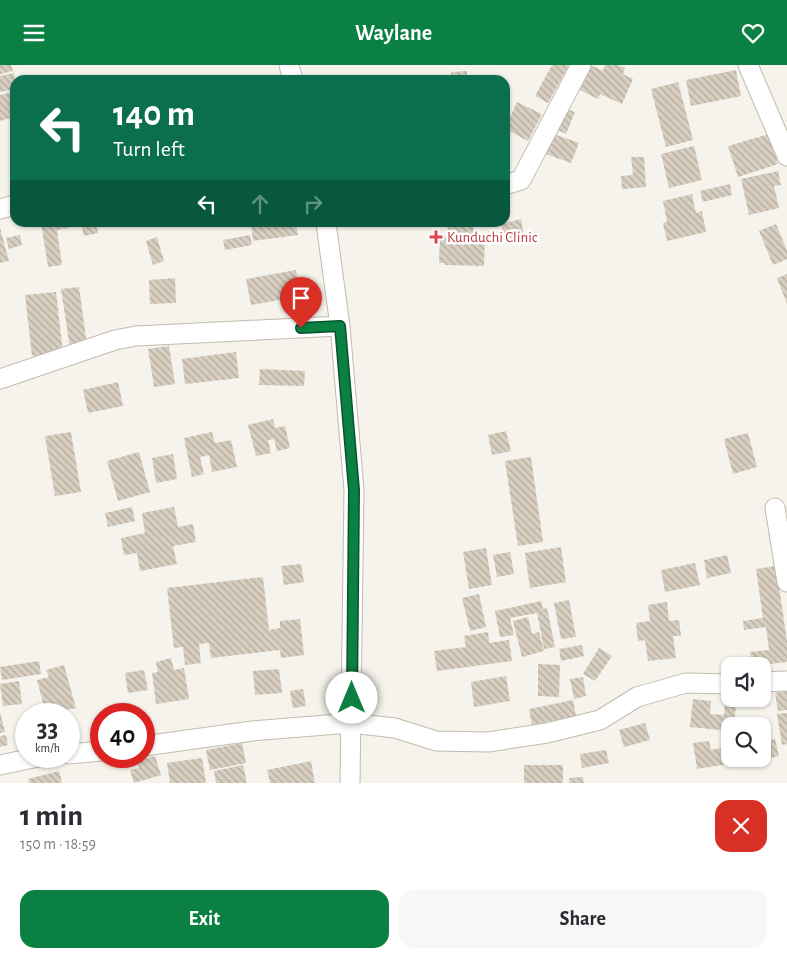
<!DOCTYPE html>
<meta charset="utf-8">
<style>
:root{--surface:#fff;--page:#f7f7f7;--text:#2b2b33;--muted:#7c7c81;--accent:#0b8043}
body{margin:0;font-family:"Alegreya Sans",sans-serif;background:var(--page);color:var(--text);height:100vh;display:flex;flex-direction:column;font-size:19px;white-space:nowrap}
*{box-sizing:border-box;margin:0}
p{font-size:16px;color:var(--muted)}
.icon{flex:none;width:28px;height:28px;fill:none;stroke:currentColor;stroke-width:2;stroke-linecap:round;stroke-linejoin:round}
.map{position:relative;height:718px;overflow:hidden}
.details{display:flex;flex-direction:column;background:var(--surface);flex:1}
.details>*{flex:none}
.banner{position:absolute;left:10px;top:10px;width:500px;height:152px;border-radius:15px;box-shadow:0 1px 4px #0004;background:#0b6e4f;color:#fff;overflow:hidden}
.fabs{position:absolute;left:721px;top:592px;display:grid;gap:10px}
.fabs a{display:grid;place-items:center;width:50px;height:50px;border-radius:10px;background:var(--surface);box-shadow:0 1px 4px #0004;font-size:25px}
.speed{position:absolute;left:15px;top:638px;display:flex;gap:10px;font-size:25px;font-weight:700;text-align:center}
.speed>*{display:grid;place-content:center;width:65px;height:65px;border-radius:50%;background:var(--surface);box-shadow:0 1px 4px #0004;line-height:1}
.speed small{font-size:12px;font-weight:400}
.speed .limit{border:8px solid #d22;background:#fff;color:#111}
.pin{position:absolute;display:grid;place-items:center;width:42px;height:42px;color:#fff;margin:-51px -21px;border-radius:50% 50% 50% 0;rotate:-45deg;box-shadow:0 0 5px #0007}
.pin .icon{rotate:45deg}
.me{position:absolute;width:55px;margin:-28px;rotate:0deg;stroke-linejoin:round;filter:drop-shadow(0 0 4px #0008)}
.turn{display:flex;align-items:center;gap:18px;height:105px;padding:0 20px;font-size:22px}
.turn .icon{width:65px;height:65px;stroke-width:2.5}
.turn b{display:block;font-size:35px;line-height:42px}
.lanes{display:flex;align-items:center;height:48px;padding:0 20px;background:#0003;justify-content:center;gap:25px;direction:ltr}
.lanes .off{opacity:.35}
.round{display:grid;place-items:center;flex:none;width:52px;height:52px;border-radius:15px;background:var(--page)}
.headline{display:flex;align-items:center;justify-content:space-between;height:85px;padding:0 20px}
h1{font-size:30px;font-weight:600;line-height:38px}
.action{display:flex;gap:10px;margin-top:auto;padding:10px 20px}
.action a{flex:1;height:58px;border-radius:15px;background:var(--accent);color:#fff;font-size:20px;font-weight:600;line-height:58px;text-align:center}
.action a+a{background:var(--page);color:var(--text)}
header{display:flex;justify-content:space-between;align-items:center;height:65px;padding:0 20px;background:var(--accent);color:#fff;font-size:22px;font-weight:600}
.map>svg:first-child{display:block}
.building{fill:url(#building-back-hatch)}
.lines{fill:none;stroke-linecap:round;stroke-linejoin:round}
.minor-casing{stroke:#c2bbae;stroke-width:21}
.minor{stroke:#fff;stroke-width:19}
.route-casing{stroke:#07532c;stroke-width:12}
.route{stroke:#0b8043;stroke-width:9}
.health-dot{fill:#e0444e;stroke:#fff;stroke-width:2}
.labels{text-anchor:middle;stroke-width:5;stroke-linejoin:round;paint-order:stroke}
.health-label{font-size:15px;fill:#be3a42;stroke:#fff;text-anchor:start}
</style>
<header><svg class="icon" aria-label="menu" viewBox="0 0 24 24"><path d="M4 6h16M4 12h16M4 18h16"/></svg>Waylane<svg class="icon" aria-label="heart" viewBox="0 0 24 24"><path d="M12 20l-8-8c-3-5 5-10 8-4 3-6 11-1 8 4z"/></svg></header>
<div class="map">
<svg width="787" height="718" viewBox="0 0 787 718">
<defs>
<pattern id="building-back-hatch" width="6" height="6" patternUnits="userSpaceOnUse" patternTransform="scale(1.25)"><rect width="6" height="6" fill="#d8cfc1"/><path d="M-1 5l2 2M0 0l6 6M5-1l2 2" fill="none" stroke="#b1aa9e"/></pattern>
</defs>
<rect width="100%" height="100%" fill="#f6f3ec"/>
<path class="building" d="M0,0h11l2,6 -13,3z
M552,0h17l-21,38 -13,-7z
M591,0l12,6 2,-6h13l7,3 -2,6 10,5 -11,25 -22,-10 -2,5 -18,-9z
M736,5l5,26 -50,10 -5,-26z
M467,6v9h-15l-1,-8z
M14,8l1,16 -15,3v-16z
M678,17l15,58 -27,7 -15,-58z
M15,26v26l-15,4v-26z
M517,37l25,12 -14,27 -23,-12z
M564,43l11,4 -9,22 -11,-5z
M551,68l28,10 -8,20 -28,-10z
M769,69l9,30 -40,13 -10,-31z
M694,81l8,34 -33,8 -8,-34z
M631,92h13l2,30 -24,2 -1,-13 12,-1z
M778,106l3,14 -7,1 5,22 -30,7 -8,-36z
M730,119l2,11 -29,7 -3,-11z
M692,129l4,19 6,-2 4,21 -39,9 -4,-18 4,-1 -4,-21z
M521,154l3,17 -20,4 -3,-16z
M41,158h30l1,4 -15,3 5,35 -14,2z
M81,158h15l2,10 -14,3z
M251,158h45l2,12 -45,6z
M448,159l26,1 -1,10 12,1 -1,30 -39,-1v-2h-6l1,-27h7z
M776,159l11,27v8l-14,6 -14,-34z
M0,163l9,33 -9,2z
M20,170l2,10 -13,4 -3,-11z
M250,170l2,10 -27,5 -2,-10z
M157,172l7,24 -11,4 -7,-24z
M296,205l5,26 -50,9 -5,-26z
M787,209v30l-10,-26z
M175,213l1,25 -26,1 -1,-24z
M79,222l8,58 -17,3 -9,-59z
M56,227l7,61 -31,3 -7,-61z
M169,281l6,38 -21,3 -6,-38z
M236,287l3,26 -54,6 -3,-25z
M260,304l45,2 -1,15 -45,-1z
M118,317l5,24 -35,7 -5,-23z
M273,354l2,9 10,-2 5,22 -13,3 -3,-12 -6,1 3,13 -15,3 -8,-31z
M506,366l5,20 -19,4 -4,-20z
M71,367l10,60 -26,4 -10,-60z
M212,367l3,11 16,-3 6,27 -25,5 -3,-17 -9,2 4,17 -12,3 -8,-39z
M748,368l9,34 -24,7 -9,-35z
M139,387l11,40 -32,9 -11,-40z
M173,389l4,25 -21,4 -4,-25z
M531,392l12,85 -25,4 -13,-85z
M132,442l3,14 -27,6 -3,-14z
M174,442l4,20 15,-3 3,18 -23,4 4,18 -37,7 -3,-18 -13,2 -3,-17 24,-5 -3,-20z
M561,482l5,35 -36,6 -5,-35z
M486,483l6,37 -23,4 -6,-37z
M510,487l4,22 -17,3 -4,-22z
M727,490l4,18 -24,5 -3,-18z
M695,498l5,22 -35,7 -4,-22z
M301,499l3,18 -20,3 -3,-19z
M776,501l11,75v21l-35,4 -2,-14 19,-2 -3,-23 -22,3 -1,-9 20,-3 -7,-49z
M263,512l6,53 11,-2v-7l20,-2 4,36 -23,3 -1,-8 -69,8 -2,-15 -10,1 2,19 -16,2 -2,-18 -9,1 -7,-60z
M479,529l7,33 -16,4 -8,-33z
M569,535l7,37 -15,2 -7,-36z
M541,536l2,8 4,-1 8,39 -11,2 -7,-36 -27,5 4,17 -14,2 -5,-26z
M667,537l2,19 10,-1 2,16h-8l3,22 -28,3 -3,-21 -7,1 -2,-18 14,-2 -2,-16z
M528,552l4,17 7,-2 5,19 -22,6 -9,-36z
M488,567l1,11 20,-3 3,21 -75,10 -3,-20 32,-4 -2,-11z
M582,580l2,11 -23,5 -2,-12z
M599,583l13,8 -17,25 -12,-7z
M171,593l3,12 10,-2 5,31 -33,5 -4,-31 6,-1 -2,-10z
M39,596l2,13 -39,6 -2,-13z
M538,599l22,1 -1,32 -21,-1z
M64,600l12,43 -30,6 -9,-34 12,-3 -3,-7z
M279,604l3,24 -27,2 -2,-24z
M144,605l4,20 -20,3 -3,-20z
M506,611l4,25 -36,6 -3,-25z
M583,612l3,19 -12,3 -4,-20z
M19,616l3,23 -19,2 -3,-22z
M303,624l3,17 -13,2 -3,-17z
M787,626v19l-9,1 -3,-18z
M693,634l18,2 -1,13 14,1 1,-11 11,1 -2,21h-4v5l-40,-4z
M573,635l3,16 -44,9 -3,-16z
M0,647l5,20 -5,1z
M787,648v31l-5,1 -5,-31z
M645,658l5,17 -26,7 -5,-17z
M6,670l2,10 -8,2v-11z
M775,674l4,17 -24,6v-3h7v-17z
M709,676l2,9 14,-3 3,17 -31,5 -4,-26z
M242,678l4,20 -36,7 -4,-20z
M606,685l3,13 -27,5 -2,-14z
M155,691l6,19 -27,8 -4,-13 9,-2 -2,-7z
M202,693l4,25h-36l-3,-20z
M311,696l4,22h-45l-3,-13z
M243,700l4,18h-31l-2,-12z
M524,700h39v18h-39z
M59,706l3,12h-33l-1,-4z
M583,712l1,6h-15v-5z"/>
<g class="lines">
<defs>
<path id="minor" d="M289,0l4,15
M748,0l39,91
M505,120l16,-5 60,-115
M0,144l15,-4
M326,158l14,103 14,164 -4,293
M0,314l115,-39 21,-4 204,-10
M775,443l12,74
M762,617l25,-1
M144,681l108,-15 99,-8 44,5 41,13 52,1 59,-9 53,-13 37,-23 49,-14 44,1
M69,689l32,-3
M0,700l43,-9"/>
</defs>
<use href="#minor" class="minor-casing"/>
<use href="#minor" class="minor"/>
</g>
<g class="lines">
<defs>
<path id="route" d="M301,263l39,-2 14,164 -2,208"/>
</defs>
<use href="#route" class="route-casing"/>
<use href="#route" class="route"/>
</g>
<path class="health-dot" d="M433.5 164.5h5v5h5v5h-5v5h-5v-5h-5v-5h5z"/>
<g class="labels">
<g class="health-label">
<text x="447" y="177">Kunduchi Clinic</text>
</g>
</g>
</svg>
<div class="fabs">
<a><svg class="icon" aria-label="sound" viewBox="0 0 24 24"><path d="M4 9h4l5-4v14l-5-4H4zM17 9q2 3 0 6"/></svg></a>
<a><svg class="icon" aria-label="search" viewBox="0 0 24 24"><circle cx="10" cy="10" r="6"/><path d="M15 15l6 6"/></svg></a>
</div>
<div class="speed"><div>33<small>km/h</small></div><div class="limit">40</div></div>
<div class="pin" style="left:301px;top:263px;background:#d93025"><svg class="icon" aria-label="arrive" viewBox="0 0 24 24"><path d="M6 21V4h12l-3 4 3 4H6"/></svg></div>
<svg class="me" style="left:352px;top:633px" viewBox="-20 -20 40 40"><circle r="19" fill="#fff"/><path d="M0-13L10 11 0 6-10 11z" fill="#0b8043"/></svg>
<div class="banner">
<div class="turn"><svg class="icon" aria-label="left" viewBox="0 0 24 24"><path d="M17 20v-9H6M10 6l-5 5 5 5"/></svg><div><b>140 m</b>Turn left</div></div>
<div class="lanes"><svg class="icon" aria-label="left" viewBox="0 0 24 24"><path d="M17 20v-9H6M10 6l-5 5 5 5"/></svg><svg class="icon off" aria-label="ahead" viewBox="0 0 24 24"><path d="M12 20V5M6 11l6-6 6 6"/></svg><svg class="icon off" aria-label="right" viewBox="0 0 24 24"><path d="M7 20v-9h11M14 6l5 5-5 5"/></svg></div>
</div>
</div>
<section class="details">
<div class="headline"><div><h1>1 min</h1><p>150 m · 18:59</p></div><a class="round" style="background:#d93025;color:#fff"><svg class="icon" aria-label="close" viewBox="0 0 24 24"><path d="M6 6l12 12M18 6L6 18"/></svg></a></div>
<div class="action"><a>Exit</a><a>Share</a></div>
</section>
